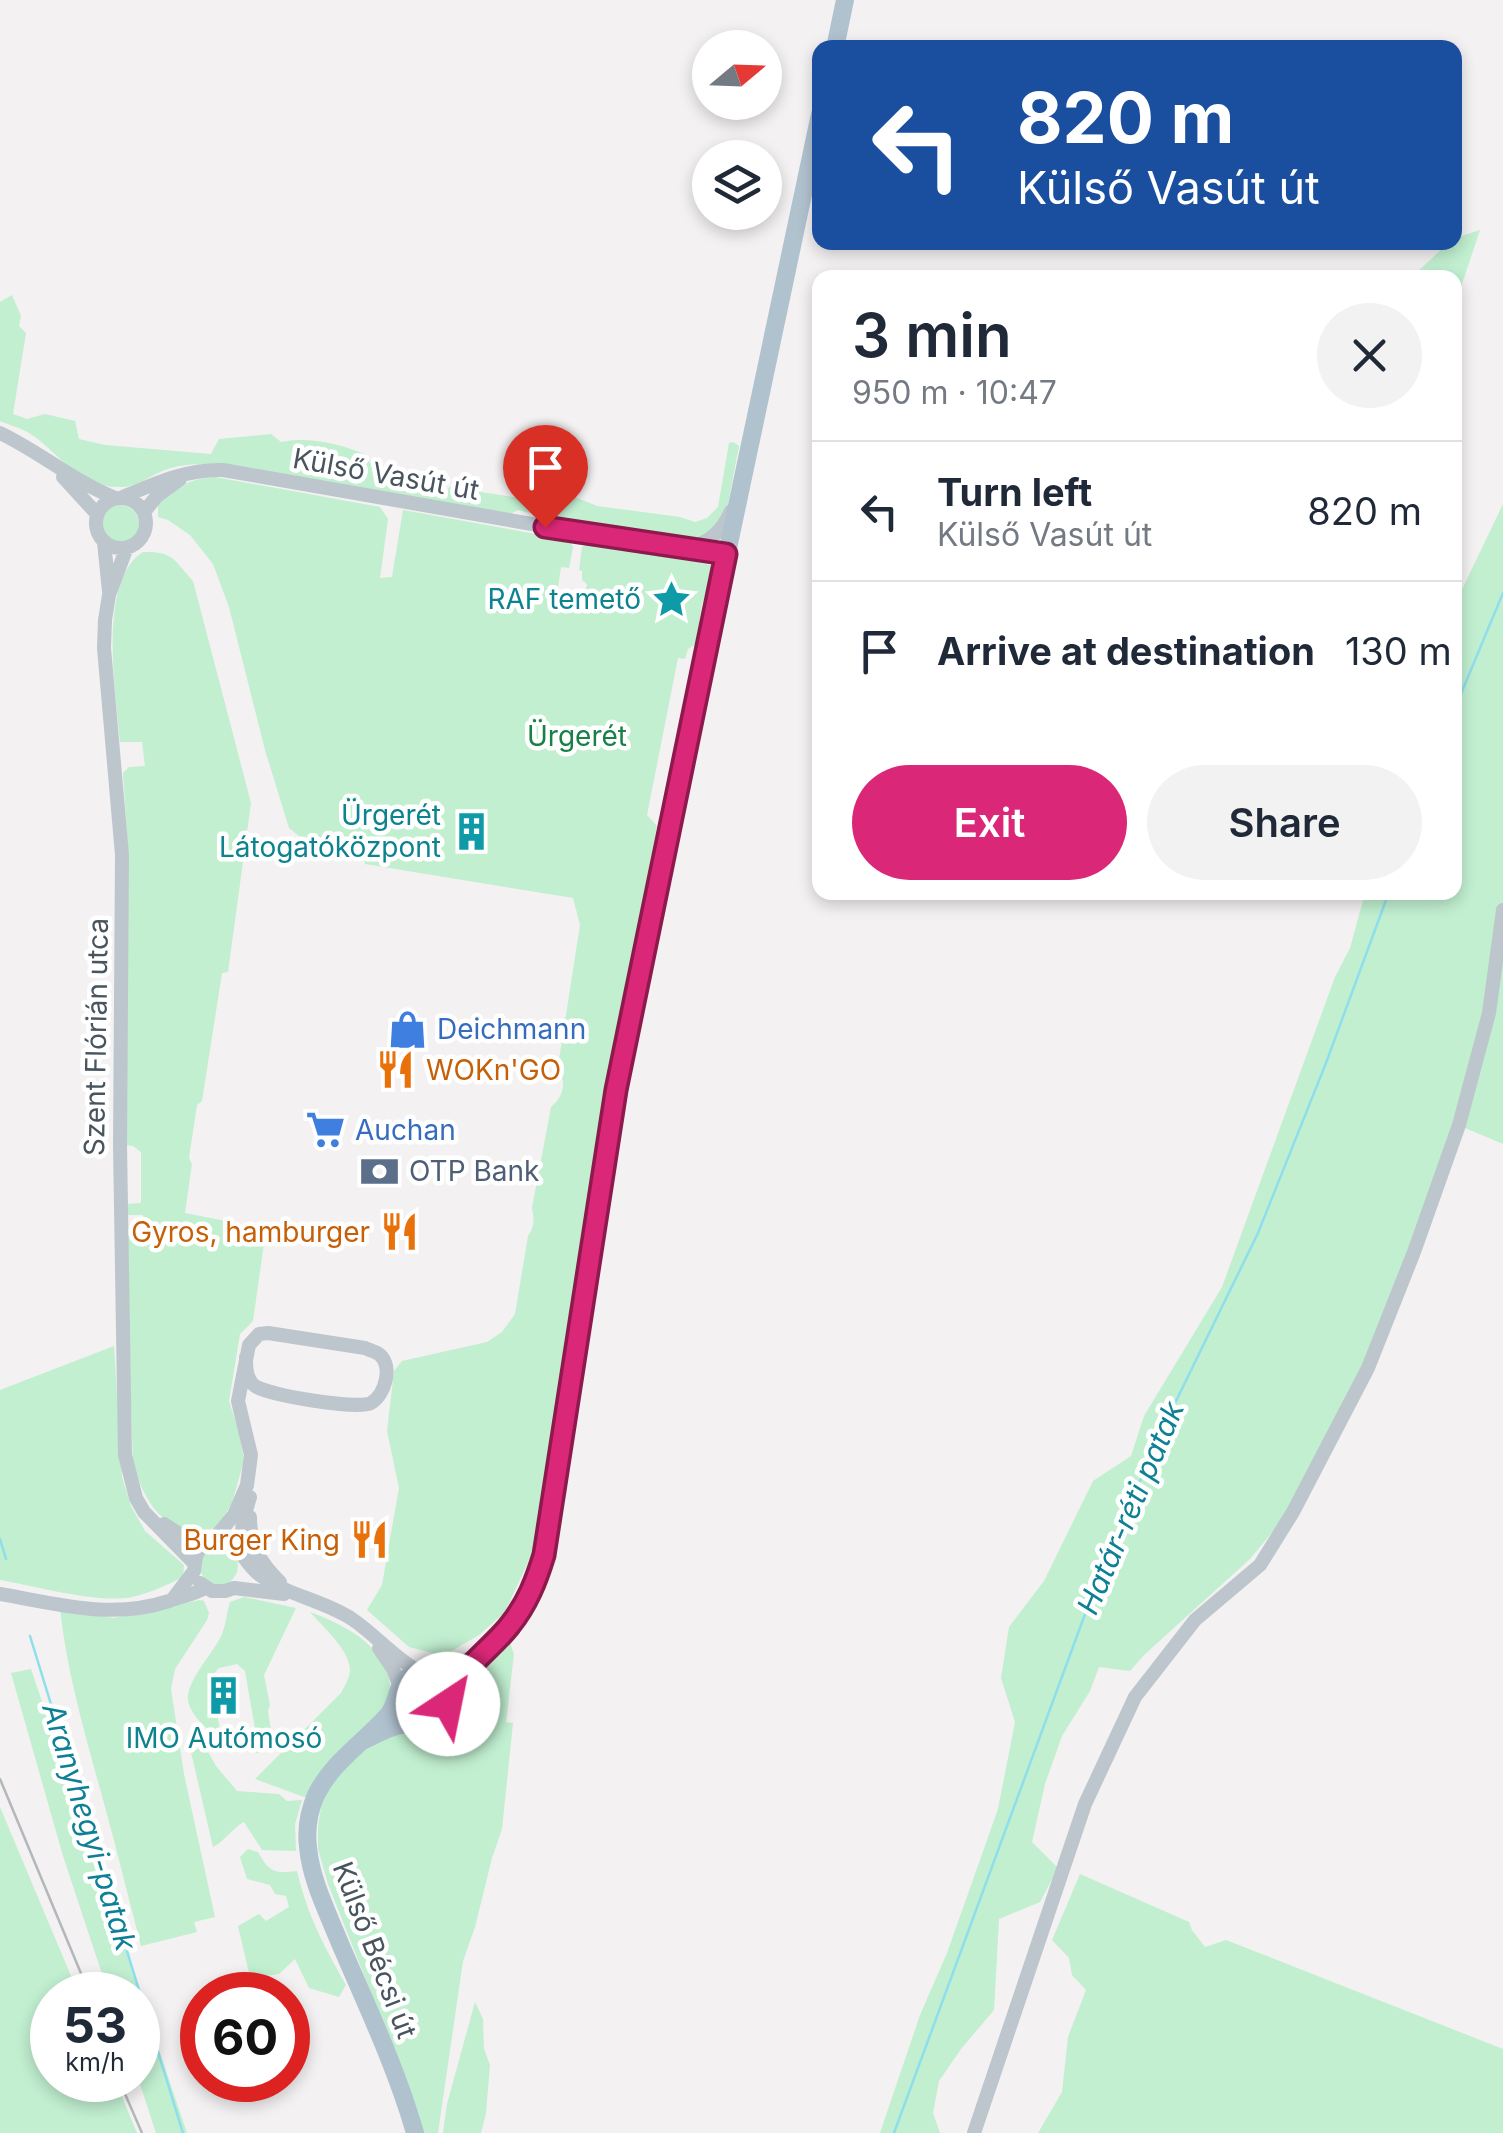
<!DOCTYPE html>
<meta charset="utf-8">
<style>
:root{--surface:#fff;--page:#f2f2f3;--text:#1f2937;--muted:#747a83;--line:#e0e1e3;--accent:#db2777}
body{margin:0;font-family:Inter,sans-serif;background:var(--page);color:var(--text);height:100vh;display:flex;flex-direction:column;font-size:38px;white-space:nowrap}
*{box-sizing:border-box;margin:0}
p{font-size:32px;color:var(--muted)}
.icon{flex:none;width:55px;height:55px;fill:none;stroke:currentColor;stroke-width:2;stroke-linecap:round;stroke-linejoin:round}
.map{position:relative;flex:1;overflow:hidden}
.sheet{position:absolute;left:812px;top:270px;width:650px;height:630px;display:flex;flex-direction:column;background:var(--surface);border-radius:20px;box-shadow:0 5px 15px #0003}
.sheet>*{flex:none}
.top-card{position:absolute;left:812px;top:40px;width:650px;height:210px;border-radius:20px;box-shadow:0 5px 15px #0003;background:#1a4fa0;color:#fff;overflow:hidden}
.needle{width:65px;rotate:71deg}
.controls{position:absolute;left:692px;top:30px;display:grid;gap:20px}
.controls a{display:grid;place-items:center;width:90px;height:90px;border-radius:50%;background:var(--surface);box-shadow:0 5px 15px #0003;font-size:50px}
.speed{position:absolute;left:30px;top:1972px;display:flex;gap:20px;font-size:50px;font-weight:700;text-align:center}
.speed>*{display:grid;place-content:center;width:130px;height:130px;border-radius:50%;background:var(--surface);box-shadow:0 5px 15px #0003;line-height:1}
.speed small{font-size:25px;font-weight:400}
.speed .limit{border:15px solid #d22;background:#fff;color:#111}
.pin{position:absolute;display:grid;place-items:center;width:85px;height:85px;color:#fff;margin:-102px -42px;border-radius:50% 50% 50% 0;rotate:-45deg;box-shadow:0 0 10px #0007}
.pin .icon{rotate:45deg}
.me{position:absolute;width:110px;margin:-55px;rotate:34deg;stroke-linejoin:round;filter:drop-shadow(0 0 8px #0008)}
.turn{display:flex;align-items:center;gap:35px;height:210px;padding:0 40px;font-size:45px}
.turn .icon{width:130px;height:130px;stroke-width:2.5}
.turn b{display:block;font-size:70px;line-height:85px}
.round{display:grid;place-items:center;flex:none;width:105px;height:105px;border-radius:52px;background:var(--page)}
.head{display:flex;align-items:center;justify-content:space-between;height:170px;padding:0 40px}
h1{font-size:60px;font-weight:600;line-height:75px}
.button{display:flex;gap:20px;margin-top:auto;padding:20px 40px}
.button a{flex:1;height:115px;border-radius:60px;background:var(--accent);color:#fff;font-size:40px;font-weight:600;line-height:115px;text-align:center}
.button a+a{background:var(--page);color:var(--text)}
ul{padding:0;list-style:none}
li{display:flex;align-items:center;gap:30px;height:140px;padding:0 40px;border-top:2px solid var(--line)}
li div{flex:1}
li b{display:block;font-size:38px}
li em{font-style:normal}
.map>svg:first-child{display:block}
.green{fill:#c1efd0}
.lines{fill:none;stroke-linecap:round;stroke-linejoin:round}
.stream{stroke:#8fdeec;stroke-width:2.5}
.minor{stroke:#bdc6cd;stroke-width:14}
.major{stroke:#b1c2cf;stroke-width:18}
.rail{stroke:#b3b7bb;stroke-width:2.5}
.route-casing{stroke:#8e194d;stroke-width:25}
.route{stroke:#db2777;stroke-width:18}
.labels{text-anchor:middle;stroke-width:9;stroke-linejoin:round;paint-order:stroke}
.street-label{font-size:28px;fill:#49555e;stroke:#fff}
.culture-label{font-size:28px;fill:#0d838f;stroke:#fff;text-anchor:end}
.park-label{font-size:28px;fill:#198147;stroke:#fff}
.shop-label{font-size:28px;fill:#366cbe;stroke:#fff;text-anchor:start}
.food-label{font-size:28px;fill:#c56008;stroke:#fff;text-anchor:end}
.service-label{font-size:28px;fill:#4e5e75;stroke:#fff;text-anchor:start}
.water-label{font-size:30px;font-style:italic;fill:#0e8095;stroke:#fff}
</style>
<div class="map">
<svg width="1503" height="2133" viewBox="0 0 1503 2133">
<rect width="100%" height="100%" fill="#f3f1f1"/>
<path class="green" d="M1480,230l-25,75v-27l-43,-1 36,-34 7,-1v-4z
M12,295l9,21 -2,10 7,7 -13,81 14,5 18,-5 30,7 4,18 26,6 106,9 8,-15 52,-5 10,8c28,-6 60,2 86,13l5,12 17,5 4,16 52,10 4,-11 64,10 22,-1 10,-6 20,3 32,13 83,11 15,5 12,-4 11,-11 11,-64 4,-1 6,4 -12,63 -3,8 -19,19 -13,3 -126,-16 -48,-13 -9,5 -297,-51c-16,0 -31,0 -47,6 -14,5 -28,17 -43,17 -46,1 -60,-33 -93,-54 -8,-5 -20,-8 -29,-12v-119z
M215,477l165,30 8,12 -8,59 12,-1 11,-67 166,30 4,7 -4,21 -8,-1 -5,35 20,3 4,-15 6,-1 1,-5 -5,-4v-9l-3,-1 3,-23 10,-5 118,23 3,7 -11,32 -6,40 -8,5 -3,10 -7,-1 -31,157 10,11 -69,368 -34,257 -20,98 -29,63 -26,23 -36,21 -34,-9 -42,-37 15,-25 17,-97 -12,-57 7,-60 8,-10 85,-19 15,-10 13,-18 13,-78c7,-10 6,-17 4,-28l19,-101c14,-12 15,-25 7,-41l22,-141 -7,-27 -208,-34 -1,-10 -55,-10 -20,-16 -24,-78 -36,-143 -16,-43 -23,-29 -22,-15 -10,-3v-13c17,-18 32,-25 57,-27z
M1503,504v640l-38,-16 -82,207 -94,177 -39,47 -106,96 -14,16 -31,-4 -9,24 -28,45 -17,48 -13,58 26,26 -18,34 -41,17 -5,91 -33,39 -22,32 -6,32 7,20h-60l40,-118 27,-62 51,-144 17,-87 -14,-44 8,-51 35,-46 49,-100 38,-25 13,-40 78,-129 113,-310 15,-29 15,-55 90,-1v-288z
M101 524a19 19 0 1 1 38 0a19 19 0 1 1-38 0Z
M143,552c30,-1 31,8 50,29l58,222 -23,169 -6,1 -20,128 -5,4 -8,53 3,6 -7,49 81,16 -13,92 -13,13 -11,67 10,31 5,28 -12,43 -14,24c-48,15 -72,-20 -85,-63l-8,-236 18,-1v-12h-18v-11l16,-1v-51l-8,-6 -8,-1 3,-293 -5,-79 6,-6 16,-1 -3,-24h-22c-4,-46 -23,-162 23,-190z
M114,1346l8,131 9,29 14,25 39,34 -1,12c-16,8 -33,16 -51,20 -33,7 -97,-11 -132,-17v-190z
M200 1566a19 19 0 1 1 38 0a19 19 0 1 1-38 0Z
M244,1597l52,11 -32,67 6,30 -2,6 5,33 -4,7 -13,2 -2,-3 3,-10 -12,-69 -8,-7 -18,4 -9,10 10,52 13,4 9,-1 4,6 -7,11c-17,-8 -54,-33 -51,-55 2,-16 23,-41 31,-55 7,-11 7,-26 11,-38z
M200,1600l4,1 5,12 -2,7 -32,49 -4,20 13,85 31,143 -21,5 3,10 -56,14c-13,-50 -25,-100 -39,-150 -17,-62 -35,-123 -42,-187l53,9z
M310,1612c41,15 85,39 80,89l-83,97 -52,-19 86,-86c4,-8 9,-15 9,-24 -2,-21 -27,-42 -40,-57z
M509,1640l5,14 -8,68 7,1 -11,106 -10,29 -17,69 -12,34 -25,172h-16l-3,-19 -91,-230 -10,-35v-23l5,-31 10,-16 33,-32 39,-18 19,5 15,-5 13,-12 7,-28z
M31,1669l156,464h-31l-18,-55v-83h-29l-46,-139 -52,-183z
M198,1749l9,1 9,16 21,25 42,3 8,7 15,-1 -7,24 1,27 -34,-1 -18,-28c-13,7 -18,18 -31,25l-22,-95z
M0,1807l79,188h-27v85h63l22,53h-137z
M248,1849l10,3c11,20 17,22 39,19 11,46 26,73 49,114l-7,12 -30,-9 -14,-29 -16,15 -22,3 -5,9 -14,-60 21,-12 7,7 23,-14 -3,-11 -11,-2 -5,-9 -23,-6 -7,-22z
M1080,1874l109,48 3,8 13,17 21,-7 277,109v84h-465l24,-41 6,-55 18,-47 -14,-15 -3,-17 -17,-18z
M475,2002l8,17 1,30 6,16 -4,48 -5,20h-38l4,-29z"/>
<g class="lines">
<path class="stream" d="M1455,708l48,-115
M0,1539l6,20
M30,1636l153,497
M894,2133l194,-527 69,-166 101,-207 68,-170 63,-171"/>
<path class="minor" d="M0,433c40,19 73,48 115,65
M63,477l34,37
M123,497c33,-14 63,-28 100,-27l355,62 148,22
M96 523a25 25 0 1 1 50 0a25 25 0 1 1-50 0Z
M144,512l13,-16 23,-17
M104,542l5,49
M127,547l-18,48 -4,25 -1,28 18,207 -2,290 5,310 11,43 8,14 50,51
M690,548c21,-7 32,-17 41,-37
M250,1517c0,28 10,46 30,65
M164,1524l20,13 22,7
M213,1540c27,-1 29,22 47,35 28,21 63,25 92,44 24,16 43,40 68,53
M240,1550l3,-29 7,-24
M200,1583l12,8h13l9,-3 50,6
M0,1594c58,10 111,26 169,7 13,-5 24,-6 36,-13
M172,1600l22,-29 2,-15 4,-7 13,-9 21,-25 13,-30 4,-30 -13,-54 11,-56 10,-11 9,-1 97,15c4,2 12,4 15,7 13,12 5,40 -9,48 -14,7 -103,-8 -116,-17 -9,-7 -9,-18 -9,-29
M379,1648l14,21 7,18
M974,2133l111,-329 50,-107 60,-77 65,-55 33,-53 75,-144 46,-116 45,-127 30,-112 14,-103"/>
<path class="major" d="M835,48l10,-48
M362,1741c11,-5 23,-12 35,-15 13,-4 27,0 38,-6 14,-8 14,-27 23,-39 13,-16 29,-30 43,-45 22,-23 33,-51 43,-81l72,-465 54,-268 150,-708
M415,2133c-18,-64 -50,-131 -76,-192 -12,-30 -28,-61 -31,-94 -2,-17 1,-36 8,-52 16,-33 47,-52 71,-79 11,-11 8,-30 21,-39 11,-8 19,-2 29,-2 13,-1 25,-10 35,-16"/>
<path class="rail" d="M0,1779l90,216
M119,2080l23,53"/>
</g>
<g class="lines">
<defs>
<path id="route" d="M448,1704c3,-28 45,-56 62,-79 17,-21 26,-44 34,-70l72,-465 110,-536 -181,-27"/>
</defs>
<use href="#route" class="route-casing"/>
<use href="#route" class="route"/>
</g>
<defs>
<symbol id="sight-bare" viewBox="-9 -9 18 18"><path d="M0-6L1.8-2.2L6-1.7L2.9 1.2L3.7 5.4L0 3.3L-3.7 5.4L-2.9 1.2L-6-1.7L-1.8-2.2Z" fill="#0f9aa8" stroke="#fff" stroke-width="2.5" paint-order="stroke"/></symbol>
<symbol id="building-bare" viewBox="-9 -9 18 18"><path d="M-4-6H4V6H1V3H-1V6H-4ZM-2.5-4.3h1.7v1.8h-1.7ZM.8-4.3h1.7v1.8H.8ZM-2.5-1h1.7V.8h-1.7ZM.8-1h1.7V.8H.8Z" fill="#0f9aa8" stroke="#fff" stroke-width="2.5" paint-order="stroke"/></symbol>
<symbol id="shop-bare" viewBox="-9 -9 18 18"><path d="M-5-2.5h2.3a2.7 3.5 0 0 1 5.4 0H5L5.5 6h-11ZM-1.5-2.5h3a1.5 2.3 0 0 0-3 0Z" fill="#3f7fe0" stroke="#fff" stroke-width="2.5" paint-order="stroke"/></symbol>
<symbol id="restaurant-bare" viewBox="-9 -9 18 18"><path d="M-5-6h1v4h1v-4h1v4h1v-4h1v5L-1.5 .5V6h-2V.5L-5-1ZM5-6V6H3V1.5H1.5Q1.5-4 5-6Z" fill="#e8710a" stroke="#fff" stroke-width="2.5" paint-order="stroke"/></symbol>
<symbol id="supermarket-bare" viewBox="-9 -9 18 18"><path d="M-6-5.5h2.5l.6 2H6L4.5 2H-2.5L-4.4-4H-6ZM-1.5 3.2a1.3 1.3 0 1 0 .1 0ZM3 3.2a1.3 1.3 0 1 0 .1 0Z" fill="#3f7fe0" stroke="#fff" stroke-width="2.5" paint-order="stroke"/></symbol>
<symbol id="bank-bare" viewBox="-9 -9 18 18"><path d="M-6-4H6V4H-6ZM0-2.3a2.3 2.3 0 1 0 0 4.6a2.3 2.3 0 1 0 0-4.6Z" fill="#5c6f8a" stroke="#fff" stroke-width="2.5" paint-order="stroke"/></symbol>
</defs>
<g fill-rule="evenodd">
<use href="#sight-bare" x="644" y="572" width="55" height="55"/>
<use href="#building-bare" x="444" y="804" width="55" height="55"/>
<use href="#shop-bare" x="380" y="1002" width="55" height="55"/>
<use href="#restaurant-bare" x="368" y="1042" width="55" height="55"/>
<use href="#supermarket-bare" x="298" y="1102" width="55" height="55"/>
<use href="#bank-bare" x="352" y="1144" width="55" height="55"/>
<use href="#restaurant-bare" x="372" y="1204" width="55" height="55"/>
<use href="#restaurant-bare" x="342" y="1512" width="55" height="55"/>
<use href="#building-bare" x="196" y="1668" width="55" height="55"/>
</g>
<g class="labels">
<g class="street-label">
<text transform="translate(386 474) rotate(10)" y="10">Külső Vasút út</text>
<text transform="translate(96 1037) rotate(-89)" y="10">Szent Flórián utca</text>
<text transform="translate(375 1950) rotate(69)" y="10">Külső Bécsi út</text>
</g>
<g class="culture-label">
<text x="641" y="609">RAF temető</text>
<text x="441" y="825">Ürgerét<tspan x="441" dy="32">Látogatóközpont</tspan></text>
<text x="224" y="1748" text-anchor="middle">IMO Autómosó</text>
</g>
<g class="park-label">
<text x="577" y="746">Ürgerét</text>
</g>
<g class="shop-label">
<text x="437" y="1039">Deichmann</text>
<text x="355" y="1140">Auchan</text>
</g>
<g class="food-label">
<text x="426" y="1080" text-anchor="start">WOKn'GO</text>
<text x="370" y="1242">Gyros, hamburger</text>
<text x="340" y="1550">Burger King</text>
</g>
<g class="service-label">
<text x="409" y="1181">OTP Bank</text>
</g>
<g class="water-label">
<text transform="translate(1131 1508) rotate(-67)" y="10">Határ-réti patak</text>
<text transform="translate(89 1827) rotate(73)" y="10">Aranyhegyi-patak</text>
</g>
</g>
</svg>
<div class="controls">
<a><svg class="needle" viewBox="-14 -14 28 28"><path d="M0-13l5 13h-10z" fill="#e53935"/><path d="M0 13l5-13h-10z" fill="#747a83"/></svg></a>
<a><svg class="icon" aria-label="layers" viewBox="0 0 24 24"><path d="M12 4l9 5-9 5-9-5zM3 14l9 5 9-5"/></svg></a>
</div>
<div class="speed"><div>53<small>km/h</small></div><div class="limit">60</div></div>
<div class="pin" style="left:545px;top:527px;background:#d93025"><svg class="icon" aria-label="arrive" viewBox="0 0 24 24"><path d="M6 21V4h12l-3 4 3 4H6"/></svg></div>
<svg class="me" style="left:448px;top:1704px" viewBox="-20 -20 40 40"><circle r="19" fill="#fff"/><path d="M0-13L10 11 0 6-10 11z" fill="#db2777"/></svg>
<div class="top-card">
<div class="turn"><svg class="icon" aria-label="left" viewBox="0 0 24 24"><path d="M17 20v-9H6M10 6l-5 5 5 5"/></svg><div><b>820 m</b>Külső Vasút út</div></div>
</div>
<section class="sheet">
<div class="head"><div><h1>3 min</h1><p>950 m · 10:47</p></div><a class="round"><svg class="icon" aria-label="close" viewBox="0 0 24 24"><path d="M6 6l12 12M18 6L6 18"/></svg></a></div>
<ul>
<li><svg class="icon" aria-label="left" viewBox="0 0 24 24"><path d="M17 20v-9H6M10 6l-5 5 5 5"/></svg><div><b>Turn left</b><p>Külső Vasút út</p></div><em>820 m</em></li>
<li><svg class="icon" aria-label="arrive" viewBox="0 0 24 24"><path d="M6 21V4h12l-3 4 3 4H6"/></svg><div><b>Arrive at destination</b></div><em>130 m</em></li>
</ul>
<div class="button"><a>Exit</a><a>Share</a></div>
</section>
</div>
